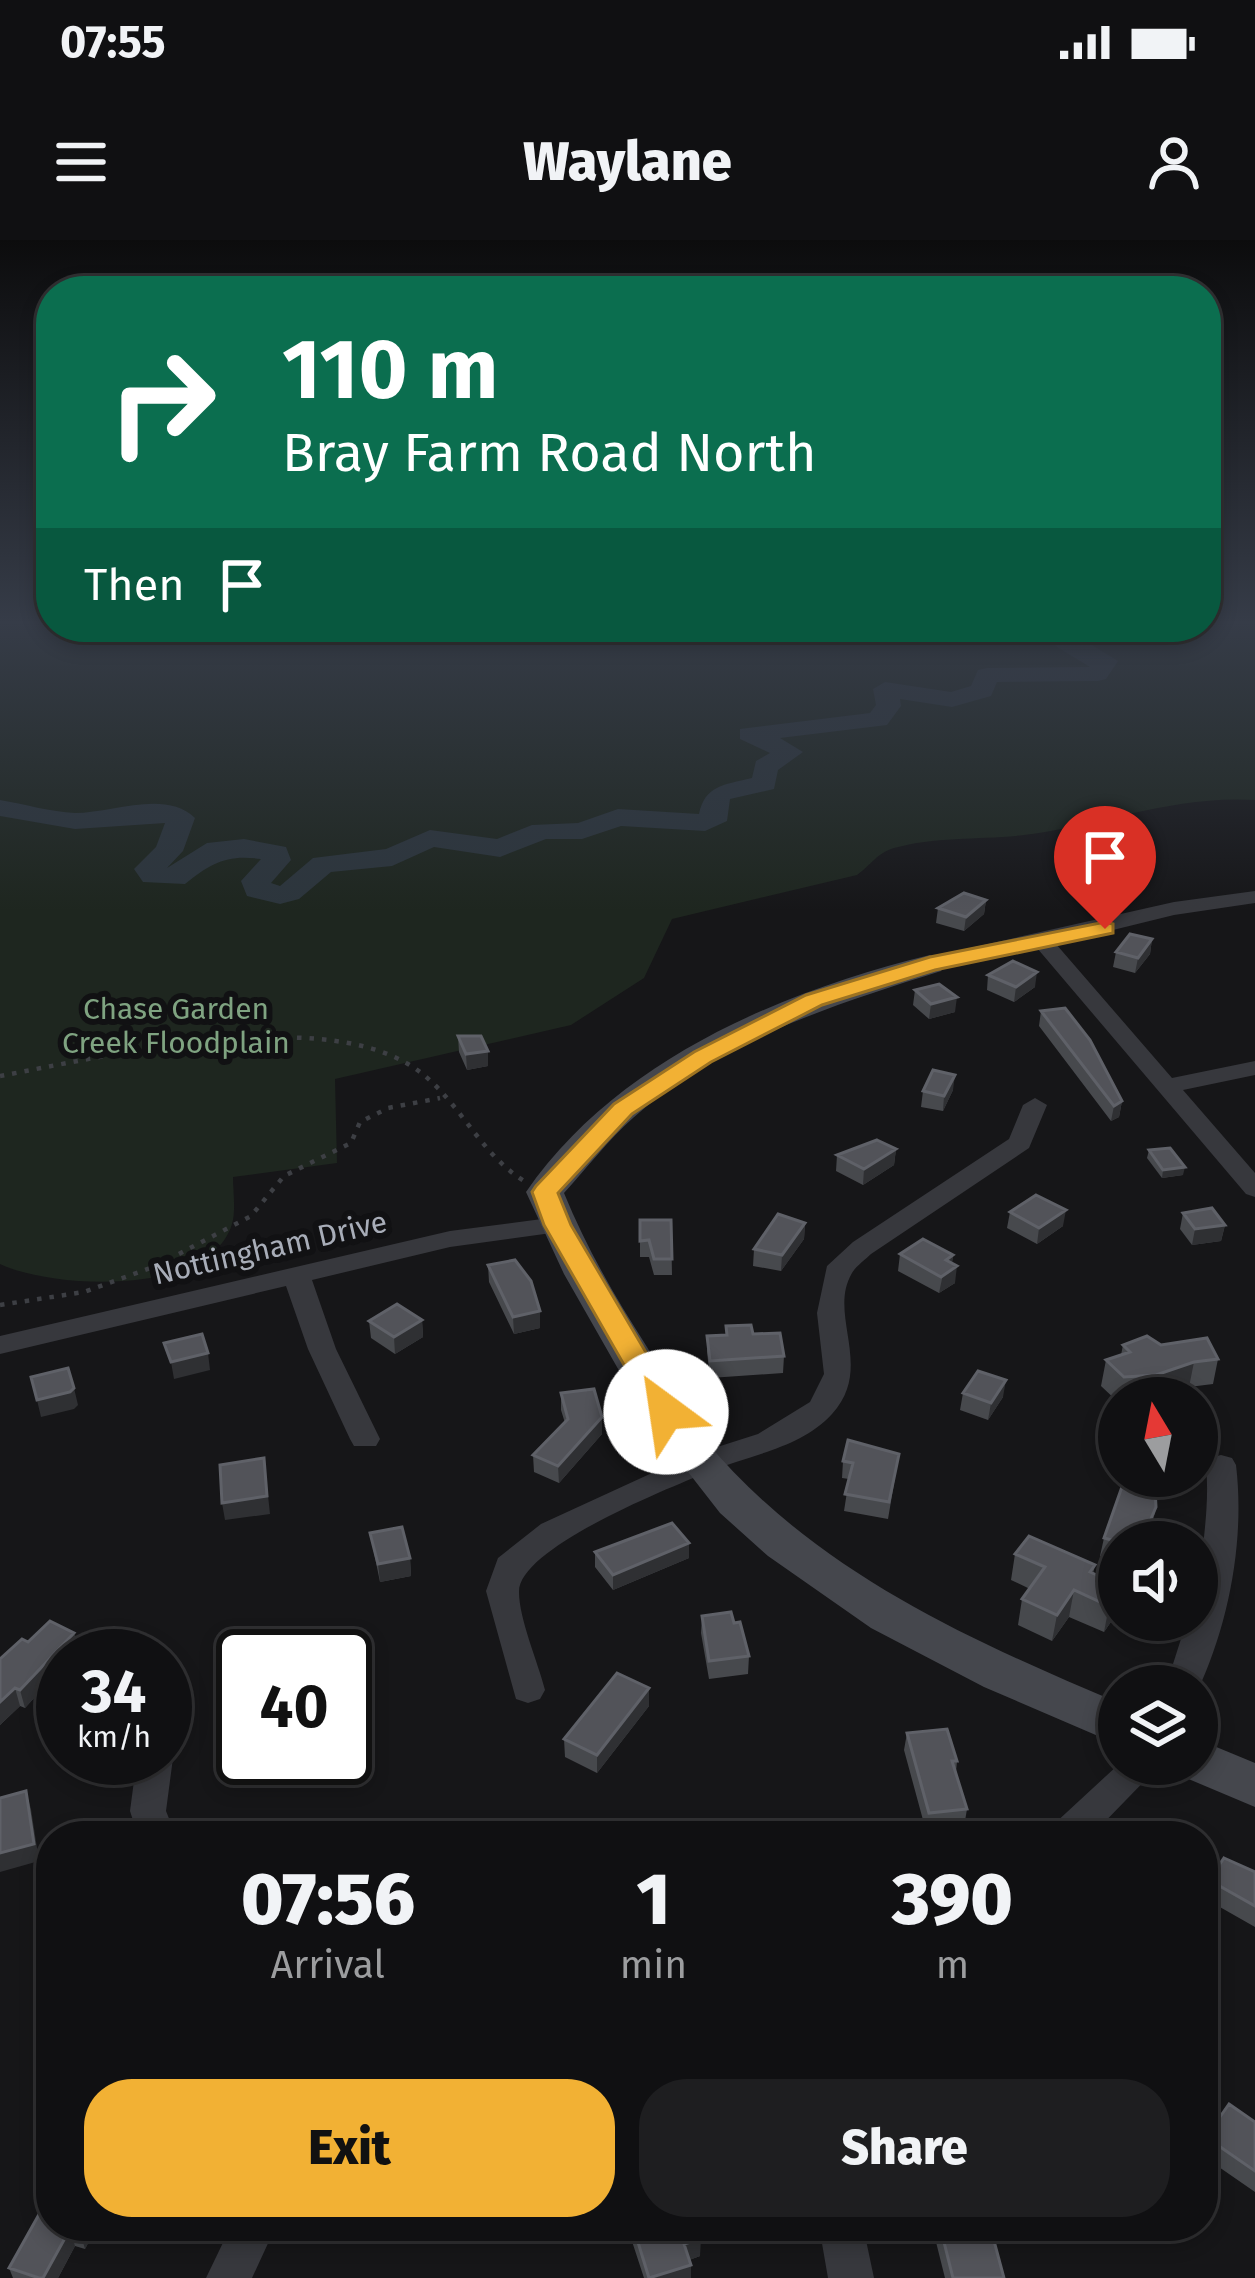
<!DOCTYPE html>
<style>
:root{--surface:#101012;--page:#1e1e20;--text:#f1f3f6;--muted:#9c9d9f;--line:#303032;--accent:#f2b134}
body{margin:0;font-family:"Fira Sans",sans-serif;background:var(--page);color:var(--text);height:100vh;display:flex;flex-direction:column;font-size:45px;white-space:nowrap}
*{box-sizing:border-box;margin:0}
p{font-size:39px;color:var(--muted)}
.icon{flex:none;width:66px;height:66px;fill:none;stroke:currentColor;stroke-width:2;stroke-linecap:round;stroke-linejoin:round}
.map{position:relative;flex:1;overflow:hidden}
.sheet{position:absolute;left:36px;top:1581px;width:1182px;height:420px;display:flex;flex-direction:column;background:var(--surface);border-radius:48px;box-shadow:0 6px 18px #0003,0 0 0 3px var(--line)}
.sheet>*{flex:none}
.hud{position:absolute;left:36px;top:36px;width:1185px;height:366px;border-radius:48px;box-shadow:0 6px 18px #0003,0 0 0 3px var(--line);background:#0b6e4f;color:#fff;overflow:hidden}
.needle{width:78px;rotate:350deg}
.buttons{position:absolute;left:1098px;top:1137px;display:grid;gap:24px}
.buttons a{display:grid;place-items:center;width:120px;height:120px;border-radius:50%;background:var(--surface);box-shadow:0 6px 18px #0003,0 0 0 3px var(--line);font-size:60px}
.speed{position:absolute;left:36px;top:1389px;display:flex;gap:24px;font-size:60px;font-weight:700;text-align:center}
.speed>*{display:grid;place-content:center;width:156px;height:156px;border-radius:50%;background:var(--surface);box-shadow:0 6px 18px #0003,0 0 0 3px var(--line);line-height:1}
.speed small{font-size:30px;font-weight:400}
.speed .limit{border:6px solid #111;border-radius:18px;background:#fff;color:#111}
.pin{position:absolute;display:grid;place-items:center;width:102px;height:102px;color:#fff;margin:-123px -51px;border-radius:50% 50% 50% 0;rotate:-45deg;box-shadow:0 0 12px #0007}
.pin .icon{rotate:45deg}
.me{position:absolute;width:132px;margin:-66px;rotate:329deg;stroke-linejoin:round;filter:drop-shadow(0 0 9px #0008)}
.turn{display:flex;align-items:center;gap:42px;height:252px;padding:0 48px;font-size:54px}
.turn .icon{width:156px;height:156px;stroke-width:2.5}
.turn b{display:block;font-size:84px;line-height:102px}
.then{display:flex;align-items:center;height:114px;padding:0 48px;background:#0003;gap:24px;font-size:45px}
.eta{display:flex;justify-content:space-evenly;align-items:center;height:204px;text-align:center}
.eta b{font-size:72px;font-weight:800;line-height:84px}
.button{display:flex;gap:24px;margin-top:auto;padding:24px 48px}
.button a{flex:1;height:138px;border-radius:48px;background:var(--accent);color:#111;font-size:48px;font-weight:800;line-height:138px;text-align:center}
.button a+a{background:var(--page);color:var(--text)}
.status{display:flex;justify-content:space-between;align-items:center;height:84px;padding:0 60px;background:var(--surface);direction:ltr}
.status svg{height:33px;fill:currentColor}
header{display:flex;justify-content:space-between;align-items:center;height:156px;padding:0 48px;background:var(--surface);font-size:54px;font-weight:800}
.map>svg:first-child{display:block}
.green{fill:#1e261f}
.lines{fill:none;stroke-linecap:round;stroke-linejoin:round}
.river{fill:#2c353c;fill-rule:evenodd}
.path{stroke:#3d3f44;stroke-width:4.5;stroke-dasharray:4.5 8;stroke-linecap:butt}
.street{fill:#37383d;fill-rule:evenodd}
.secondary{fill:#45474d;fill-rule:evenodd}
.wall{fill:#47494d}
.shaded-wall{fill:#2f3033}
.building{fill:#525359;stroke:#5f6168;stroke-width:3}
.route{fill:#f2b134;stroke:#9d7322;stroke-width:3}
.labels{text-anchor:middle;stroke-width:12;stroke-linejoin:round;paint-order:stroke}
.park-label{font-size:30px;fill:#7fa381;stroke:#111113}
.street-label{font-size:30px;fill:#a8adb8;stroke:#111113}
</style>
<div class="status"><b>07:55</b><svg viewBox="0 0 49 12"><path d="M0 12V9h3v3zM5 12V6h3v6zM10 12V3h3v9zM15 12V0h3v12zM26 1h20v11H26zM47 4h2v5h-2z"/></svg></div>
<header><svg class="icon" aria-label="menu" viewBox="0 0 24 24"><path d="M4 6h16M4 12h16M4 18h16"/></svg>Waylane<svg class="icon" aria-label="person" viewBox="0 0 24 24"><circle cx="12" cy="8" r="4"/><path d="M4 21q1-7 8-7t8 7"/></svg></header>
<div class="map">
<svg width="1255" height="2038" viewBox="0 0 1255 2038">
<rect width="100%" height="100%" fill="#161618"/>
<path class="green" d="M0,385h1255v175c-81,-5 -152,25 -231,35 -43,5 -88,1 -130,13 -17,5 -23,17 -37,27l-185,44 -28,59 -73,47 -236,54 2,84 -104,14c0,14 3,34 -1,47 -22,73 -179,65 -232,40z"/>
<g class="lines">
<path class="river" d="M1038,387h24l56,34 -12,18 -8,2 -101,1 -6,14 -39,11 -52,-8 1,7 -14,19 -107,13 23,14 -25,18 -4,19 -44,10 -3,22 -22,10 -84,-5 -39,13h-36l-46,18 -66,-10 -42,19 -61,6 -32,27 -19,5 -33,-8 -6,-15 20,-22c-34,-5 -50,4 -76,25l-42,-2 -9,-13 22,-22 9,-24 -90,6 -75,-13v-16c24,4 51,12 75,13 36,0 91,-24 120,5l-12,33 -16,17 40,-25 37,-4 42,8 5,13 -20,23 9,3 33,-28 73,-9 44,-19 67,9 35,-14 46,-2 40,-14 81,5c6,-28 23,-29 53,-36l4,-17 14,-8 -30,-14v-10l130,-16 6,-8 -3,-16 12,-7 66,10 20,-6 7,-16 9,-2 103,-1 -33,-20z
M1107,387h58l-26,16z"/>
<path class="path" d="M0,836c107,-20 312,-69 408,-12 48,28 68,87 116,117
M0,1065l84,-13 72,-26 95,-50 33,-40 67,-33 9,-21 28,-14 52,-10"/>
<path class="street" d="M1255,651v12l-81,12 -118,29 116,134 83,-17v14l-72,15 72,83v24l-9,-3 -209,-246 -107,23 -11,-7 11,-7 244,-55z
M1035,858l12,7 -18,43 -158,106c-5,5 -15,12 -19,19 -25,42 23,94 -20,141 -32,35 -84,41 -124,58 -39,16 -190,76 -189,120 0,27 19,70 26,98l-5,9 -12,4 -12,-4 -30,-108 12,-33 43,-34 148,-68 69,-22 52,-32 14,-28 -7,-61 10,-47 26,-24 156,-103 14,-34z
M557,977l9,2 4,6 -4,6 -116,16 -138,33 24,69 44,90 -4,7h-22l-4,-7 -42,-90 -22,-63 -286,68v-18l450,-105z
M1221,1215l11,3 4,7c9,75 -7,159 -39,227v-6h-31l21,-66h10c0,-53 14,-102 9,-155l4,-7z
M169,1423l12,4 5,9 -9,32 -12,3v-47z
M165,1507l8,11 -7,53 10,25h-38l-8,-25 7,-53h28z
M1119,1524h42l-70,72h-44l6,-11z
M231,1986h45l-24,52h-46z
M819,1986h44l11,52h-46z"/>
<path class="secondary" d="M930,715l16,9 -5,7c-108,34 -222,70 -308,147 -25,22 -46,50 -69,75 22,54 51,104 83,154 19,31 35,64 58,93 108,130 262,199 414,263v42l-135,-58 -113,-59 -103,-72 -48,-43 -74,-95 -82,-144 -38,-82c91,-132 254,-200 404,-237z
M1197,1499l58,24v44l-76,-32 -6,-11h24z"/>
</g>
<path class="wall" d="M1136,597l-2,14 -25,22 -21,-6 2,-14z
M986,660l-2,14 -20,17 -28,-8 2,-15z
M1152,699l-2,15 -15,19 -22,-6 3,-15z
M988,735l47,12 -21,15 -27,-12z
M915,750l40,22 -26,7 -16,-14z
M1041,771l81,90 -3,16 -8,4 -72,-95z
M458,796l30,30 -21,4 -8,-18z
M953,850l-10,21 -22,-4 2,-16z
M896,909l-2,16 -31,20 -27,-14 1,-16z
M1149,910l34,25 -21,3 -15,-20z
M1010,972l53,14 -26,18 -30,-16z
M1183,973l42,12 -4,16 -29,4 -12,-16z
M640,980h31l1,55h-18l-5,-18h-9z
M805,983l-1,16 -23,32 -28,-5 1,-17z
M900,1014l53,1 -1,8 3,20 -16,10 -41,-22z
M488,1025l52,63 -26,6 -25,-52z
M422,1080l1,17 -28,17 -24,-16 -2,-17z
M726,1086l27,8 31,22 -1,17 -73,5 -3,-26v-16l19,-1z
M1123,1105h38l57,14 -5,25 -24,3 -31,11h-39v5l-18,-17 5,-26 15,-5z
M561,1153l41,24v17l-43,49 -25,-11 -1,-17 32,-32 -4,-13z
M963,1153l40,4 -15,23 -28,-10z
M899,1214l-11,65 -44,-8 5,-32 -7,-1 1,-17z
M1156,1267l-4,18 -7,17h-26v19l-19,-5 4,-18z
M370,1293l40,25 1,18 -31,6z
M689,1303v15l-76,32 -18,-23v-15z
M1015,1314l80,11 -2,9 26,11 -2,28 -13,19 -35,-15 -17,24 -34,-16 4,-26 8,-10 -19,-9z
M702,1376l32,7 15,33 -1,18 -39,5 -8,-46z
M74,1393l4,17 -5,6h-10v10l-38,42 -5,-2 -20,19v-66l28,-17z
M649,1448v18l-52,67 -32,-16 -1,-18z
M907,1493l50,28 -1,11 11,37 -3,18 -38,4 -22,-81z
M1255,1632v55l-51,-29 5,-18z
M1255,1882v70l-52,-36 3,-19z
M51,1986h46l-12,23 -10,-3 -17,32h-45l-4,-10z
M627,1986h70l3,30 -11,4 2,18h-47z
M932,1986h58l14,52h-59z"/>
<path class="shaded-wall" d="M1136,597l-2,14 -25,22 2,-14z
M986,660l-2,14 -20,17 2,-14z
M1152,699l-2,15 -15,19 3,-15z
M1037,732l-2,15 -21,15 2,-15z
M957,757l-2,15 -26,7 2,-15z
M488,811v15l-21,4 -1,-16z
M955,835l-2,15 -10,21 1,-15z
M1122,861l-3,16 -8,4 3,-15z
M896,909l-2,16 -31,20 1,-16z
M1185,927l-2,8 -21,3 1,-8z
M1066,970l-3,16 -26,18 2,-16z
M805,983l-1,16 -23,32 1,-16z
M1225,985l-4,16 -29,4 3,-16z
M953,1015l-2,15 6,-4 -2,17 -16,10 7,-33z
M540,1071v17l-26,6 -1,-17z
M422,1080l1,17 -28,17 -1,-17z
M208,1113l2,17 -36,9 -3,-17z
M1194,1122l-5,25 -31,11h-7l5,-23z
M1006,1140l-3,17 -15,23 3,-17z
M74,1148l4,17 -4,4 -33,8 -4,-17z
M602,1177v17l-43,49 -1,-17z
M264,1218l6,56 -45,6 -3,-17z
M1156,1267l-4,18 -7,17h-4z
M689,1303v15l-76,32v-15z
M410,1318l1,18 -31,6 -2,-18z
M1074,1350l-5,27 -17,24 5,-26z
M1119,1351l-2,22 -13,19 5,-26z
M74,1393l4,17 -5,6h-10v10l-38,42 -5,-18z
M15,1448l5,18 -20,19v-23z
M649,1448v18l-52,67v-18z
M26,1551l5,18 8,52 -39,11v-19z
M83,1986h14l-12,23 -5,-17z
M70,1989l5,17 -17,32h-15z
M701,1999l-1,17 -16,6v-18z
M691,2025v13h-40z"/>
<path class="building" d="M1114,592l22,5 -25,22 -21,-6z
M964,653l22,7 -20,17 -28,-9z
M1130,694l22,5 -14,19 -22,-6z
M1013,721l24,11 -21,15 -28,-12z
M939,744l18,13 -26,7 -16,-14z
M1065,768l25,32 32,61 -8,5 -73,-95z
M458,796h23l7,15 -22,3z
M933,830l22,5 -11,21 -21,-5z
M877,900l19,9 -32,20 -27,-14z
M1170,908l15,19 -22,3 -14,-20z
M1036,955l30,15 -27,18 -29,-16z
M1212,968l13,17 -30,4 -12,-16z
M778,974l27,9 -23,32 -28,-6z
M640,980h31l1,39h-18l-5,-19 -9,1z
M923,999l30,16 -7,5 11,6 -16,11 -41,-23z
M515,1020l16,21 9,30 -27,6 -25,-52z
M397,1064l25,16 -28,17 -25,-16z
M751,1085l2,9 27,-1 4,23 -74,5 -3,-25 20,-1 -1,-9z
M202,1094l6,19 -37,9 -7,-19z
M1147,1096l14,9 46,-7 11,21 -24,3 -38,13 -32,2 -18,-17 24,-8 -7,-7z
M68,1128l6,20 -4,4 -33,8 -6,-23z
M978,1131l28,9 -15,23 -28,-10z
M594,1149l8,28 -44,49 -25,-11 35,-36 -7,-26z
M848,1200l51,14 -10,48 -44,-8 8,-31 -10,-2z
M264,1218l3,38 -45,7 -2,-38z
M1124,1241l31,8 1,18 -15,35h-22l-15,-4z
M672,1283l17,20 -76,32 -18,-23z
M402,1287l8,31 -32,6 -8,-31z
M1029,1296l66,29 -5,7 29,13v6l-10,15 -35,-16 -17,25 -35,-16 23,-32 -30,-13z
M731,1372l3,11 6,-1 9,34 -40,5 -7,-45z
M50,1381l24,12 -54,57 -5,-2 -15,14v-43l22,-20 6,3z
M617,1433l32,15 -52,67 -33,-16z
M947,1489l10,32h-5l15,48 -38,4 -22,-80z
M26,1551l8,53 -34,9v-55z
M362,1581l44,15h-53z
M1224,1618l31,14v34l-46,-26z
M1229,1864l26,18v49l-49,-34z
M51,1953v33h32l-3,6 -10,-3 -27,49h-4l-30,-10z
M633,1986h64l4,13 -17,5 7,21 -42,13z
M940,1986h50l14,52h-51z"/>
<linearGradient id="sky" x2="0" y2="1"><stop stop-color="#0c0c0d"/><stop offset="0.57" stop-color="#363c48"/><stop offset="1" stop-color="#363c48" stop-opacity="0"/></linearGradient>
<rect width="1255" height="671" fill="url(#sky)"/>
<path class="route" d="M1105,682l8,2v9l-178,37 -113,35 -111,57 -79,52 -74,79 13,32 110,187 -5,7h-21l-111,-194 -12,-33 4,-6 78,-82 80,-52 112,-57 124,-38z"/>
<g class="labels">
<g class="park-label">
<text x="176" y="779">Chase Garden<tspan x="176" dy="34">Creek Floodplain</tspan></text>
</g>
<g class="street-label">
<text transform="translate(270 1008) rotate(-13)" y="10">Nottingham Drive</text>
</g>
</g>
</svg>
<div class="buttons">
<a><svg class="needle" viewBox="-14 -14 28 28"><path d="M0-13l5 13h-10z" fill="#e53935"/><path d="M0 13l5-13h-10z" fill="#9c9d9f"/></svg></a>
<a><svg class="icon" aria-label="sound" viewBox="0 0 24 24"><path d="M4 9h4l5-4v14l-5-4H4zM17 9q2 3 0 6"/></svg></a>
<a><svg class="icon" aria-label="layers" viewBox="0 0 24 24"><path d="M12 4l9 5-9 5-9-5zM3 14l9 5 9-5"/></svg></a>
</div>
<div class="speed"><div>34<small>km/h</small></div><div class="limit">40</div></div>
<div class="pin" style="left:1105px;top:689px;background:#d93025"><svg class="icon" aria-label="arrive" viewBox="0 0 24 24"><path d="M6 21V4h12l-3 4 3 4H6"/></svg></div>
<svg class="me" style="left:666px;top:1172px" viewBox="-20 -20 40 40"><circle r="19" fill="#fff"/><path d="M0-13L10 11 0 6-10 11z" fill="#f2b134"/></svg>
<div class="hud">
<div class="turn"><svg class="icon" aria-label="right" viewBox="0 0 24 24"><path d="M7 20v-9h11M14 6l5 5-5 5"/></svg><div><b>110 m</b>Bray Farm Road North</div></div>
<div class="then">Then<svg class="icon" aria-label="arrive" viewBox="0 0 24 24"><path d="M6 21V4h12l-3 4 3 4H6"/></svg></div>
</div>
<section class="sheet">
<div class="eta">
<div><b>07:56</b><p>Arrival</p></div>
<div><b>1</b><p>min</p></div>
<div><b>390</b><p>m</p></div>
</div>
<div class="button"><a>Exit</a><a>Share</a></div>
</section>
</div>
